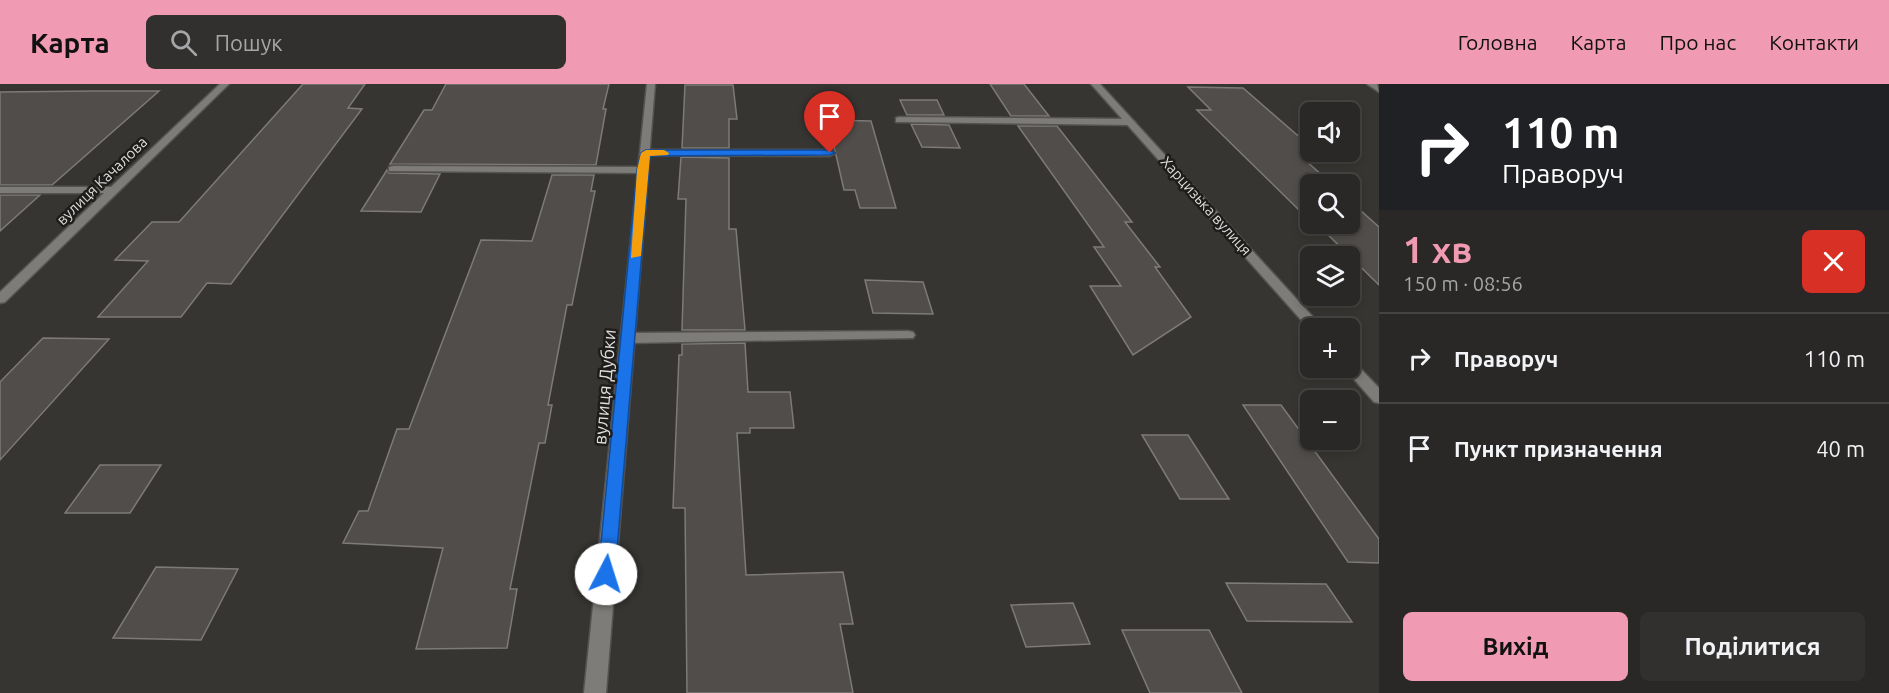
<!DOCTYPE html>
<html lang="uk">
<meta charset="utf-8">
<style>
:root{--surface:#292826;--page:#31302e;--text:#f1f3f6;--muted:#a5a6a7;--line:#454443;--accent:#f19ab3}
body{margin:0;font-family:Ubuntu,sans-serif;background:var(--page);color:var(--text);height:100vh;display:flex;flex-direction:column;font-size:22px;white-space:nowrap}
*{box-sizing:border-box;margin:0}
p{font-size:20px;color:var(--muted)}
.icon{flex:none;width:33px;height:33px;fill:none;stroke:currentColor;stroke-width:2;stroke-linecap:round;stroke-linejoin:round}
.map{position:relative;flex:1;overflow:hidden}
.details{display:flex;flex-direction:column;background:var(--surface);width:510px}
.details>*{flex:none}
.top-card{background:#202124;color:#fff;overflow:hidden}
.controls{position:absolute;left:1300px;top:18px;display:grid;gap:12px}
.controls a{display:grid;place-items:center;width:60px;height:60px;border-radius:9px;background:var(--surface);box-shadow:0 3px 9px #0003,0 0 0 2px var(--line);font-size:30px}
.pin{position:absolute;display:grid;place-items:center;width:51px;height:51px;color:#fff;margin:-62px -26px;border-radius:50% 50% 50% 0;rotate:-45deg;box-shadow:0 0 6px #0007}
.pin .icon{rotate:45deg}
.me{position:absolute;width:66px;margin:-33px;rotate:5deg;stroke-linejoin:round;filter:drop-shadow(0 0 4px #0008)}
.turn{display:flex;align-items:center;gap:21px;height:126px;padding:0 24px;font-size:27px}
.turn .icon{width:78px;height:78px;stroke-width:2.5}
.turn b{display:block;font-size:42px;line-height:51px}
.round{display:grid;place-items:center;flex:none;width:63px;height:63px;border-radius:9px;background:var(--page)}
.overview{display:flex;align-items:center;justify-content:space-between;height:102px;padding:0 24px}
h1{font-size:36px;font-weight:600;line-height:45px;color:var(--accent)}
.cta{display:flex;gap:12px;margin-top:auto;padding:12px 24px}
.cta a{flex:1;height:69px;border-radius:9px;background:var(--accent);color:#111;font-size:24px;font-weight:600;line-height:69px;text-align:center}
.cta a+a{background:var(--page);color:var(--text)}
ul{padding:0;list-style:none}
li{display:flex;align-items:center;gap:18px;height:90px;padding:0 24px;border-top:2px solid var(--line)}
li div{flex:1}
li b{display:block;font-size:22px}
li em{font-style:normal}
header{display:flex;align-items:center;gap:36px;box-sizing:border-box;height:84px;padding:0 30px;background:var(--accent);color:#111}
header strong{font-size:28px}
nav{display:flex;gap:33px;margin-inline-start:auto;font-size:21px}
.search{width:420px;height:54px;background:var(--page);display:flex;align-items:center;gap:15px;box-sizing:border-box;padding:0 21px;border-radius:9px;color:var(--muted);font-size:22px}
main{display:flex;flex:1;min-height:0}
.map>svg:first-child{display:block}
.building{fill:#504d4a;stroke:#7d7a77;stroke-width:1.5}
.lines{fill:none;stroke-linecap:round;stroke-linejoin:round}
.service-casing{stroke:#545350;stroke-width:3}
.minor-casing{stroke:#545350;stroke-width:3}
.service{fill:#7e7c78;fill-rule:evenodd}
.minor{fill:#7e7c78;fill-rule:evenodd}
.route{fill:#1a73e8;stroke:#114b97;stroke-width:1.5}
.slow{fill:#f59e0b}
.labels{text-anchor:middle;stroke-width:5;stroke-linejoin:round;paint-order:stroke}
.far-street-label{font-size:15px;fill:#dfdedb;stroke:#1e1d1b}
.street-label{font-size:18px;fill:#dfdedb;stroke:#1e1d1b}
</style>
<header>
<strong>Карта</strong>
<div class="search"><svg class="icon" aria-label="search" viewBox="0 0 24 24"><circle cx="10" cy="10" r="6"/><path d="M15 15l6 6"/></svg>Пошук</div>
<nav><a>Головна</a><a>Карта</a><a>Про нас</a><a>Контакти</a></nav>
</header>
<main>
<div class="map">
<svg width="1379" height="609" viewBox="0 0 1379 609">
<rect width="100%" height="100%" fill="#373532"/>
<path class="building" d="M303,0h62l-17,24 14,1 -131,175 -24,-1 -26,34h-83l50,-56 -33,-1 37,-38h27z
M446,0h163l-6,25h3l-10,56 -206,-1 34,-54h8z
M990,0h34l25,32h-38z
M685,1h48l4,34h-8v29h-47z
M1188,3l55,1 68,59v5h5l10,8h-21l27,24h-21v34l-9,-9h-4l-101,-99h14z
M94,7h65l-107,94h-52v-93z
M900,16h37l7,15h-37z
M828,36l43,1 25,87h-36l-5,-18h-11z
M911,40l38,1 11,23 -38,-1z
M1018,42h39l75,96h-7l35,45h-5l36,50 -58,38 -43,-69h31l-27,-39h10z
M681,73l48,1v71h7l9,101h-63l4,-131h-8z
M387,86l2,3 51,1 -19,38 -60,-1z
M552,91h42l-3,16h4l-23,114h-5l-19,100h4l-7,38h-6l-29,146h7l-10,59 -91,1 27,-101 -100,-5 16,-32h9l29,-82h12l72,-189 51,1z
M0,111h40l-40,36z
M1350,117l29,26v58l-62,-61h33z
M865,196l58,2 10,32 -60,-1z
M43,254l66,1 -109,121v-78z
M745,259l3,49h42l4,36h-44v5h-13l9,142 97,-3 10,52h-13l13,69h-166l-2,-185h-12l6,-153h3v-11z
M1243,321h38l98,134v24l-31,-1z
M1142,351h46l41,64h-49z
M100,381h61l-31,48h-65z
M156,483l82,2 -37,71 -88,-2z
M1226,499l100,1 26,38 -105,-1z
M1073,519l17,41 -64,3 -15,-42z
M1122,546h87l33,63h-92z"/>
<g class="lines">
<defs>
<path id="service" d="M899,33l231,2 5,3 -5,3 -234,-3v-4z
M646,66h184l5,3 -5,3 -188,-1v-4z
M393,82l249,1 5,3 -5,3 -253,-2v-4z
M908,247l5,1 2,3 -2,3 -284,5 -7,-5 7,-5z"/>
<path id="minor" d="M220,0h9l-224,218 -5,1v-11l104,-99h-104v-6h111z
M647,0h8l-49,609h-22z
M1091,0h9l223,244h-12v3z
M1367,0h10l2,8z
M1350,277l5,2 24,25v15l-5,-1 -29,-33 -1,-1h6z"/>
</defs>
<use href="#service" class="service-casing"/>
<use href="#minor" class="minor-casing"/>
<use href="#service" class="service"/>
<use href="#minor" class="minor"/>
</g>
<path class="route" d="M646,66h184l5,3 -5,2 -180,1 -35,418 -3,6 -6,2 -6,-2 -2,-6 39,-404 4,-17z"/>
<path class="slow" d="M664,66l5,3 -1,2 -18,1 -9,100 -10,2 6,-88 4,-17 5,-3z"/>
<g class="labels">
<g class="far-street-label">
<text transform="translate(102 97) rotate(-44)" y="5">вулиця Качалова</text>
<text transform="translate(1206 122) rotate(48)" y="5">Харцизька вулиця</text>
</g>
<g class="street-label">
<text transform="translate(605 303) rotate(-85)" y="6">вулиця Дубки</text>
</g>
</g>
</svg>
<div class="controls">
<a><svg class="icon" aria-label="sound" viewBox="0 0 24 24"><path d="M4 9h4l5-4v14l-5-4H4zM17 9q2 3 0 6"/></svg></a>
<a><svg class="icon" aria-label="search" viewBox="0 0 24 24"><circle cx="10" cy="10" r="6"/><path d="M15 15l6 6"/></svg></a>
<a><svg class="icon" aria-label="layers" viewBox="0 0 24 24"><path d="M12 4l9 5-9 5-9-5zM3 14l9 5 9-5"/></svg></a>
<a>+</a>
<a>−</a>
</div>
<div class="pin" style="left:830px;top:69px;background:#d93025"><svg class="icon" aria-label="arrive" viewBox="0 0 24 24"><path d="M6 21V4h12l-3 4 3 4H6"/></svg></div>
<svg class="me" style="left:606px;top:490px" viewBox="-20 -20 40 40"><circle r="19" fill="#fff"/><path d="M0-13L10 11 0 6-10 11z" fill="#1a73e8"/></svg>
</div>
<section class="details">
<div class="top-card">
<div class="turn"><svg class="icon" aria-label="right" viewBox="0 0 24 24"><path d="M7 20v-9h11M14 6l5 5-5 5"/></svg><div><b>110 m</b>Праворуч</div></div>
</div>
<div class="overview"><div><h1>1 хв</h1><p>150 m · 08:56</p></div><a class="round" style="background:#d93025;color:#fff"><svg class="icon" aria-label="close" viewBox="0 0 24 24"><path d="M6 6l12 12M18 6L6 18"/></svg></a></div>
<ul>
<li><svg class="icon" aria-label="right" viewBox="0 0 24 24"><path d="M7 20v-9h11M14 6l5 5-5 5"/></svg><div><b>Праворуч</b></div><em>110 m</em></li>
<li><svg class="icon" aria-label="arrive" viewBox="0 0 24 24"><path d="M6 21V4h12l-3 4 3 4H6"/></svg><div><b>Пункт призначення</b></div><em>40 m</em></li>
</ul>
<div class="cta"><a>Вихід</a><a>Поділитися</a></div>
</section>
</main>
